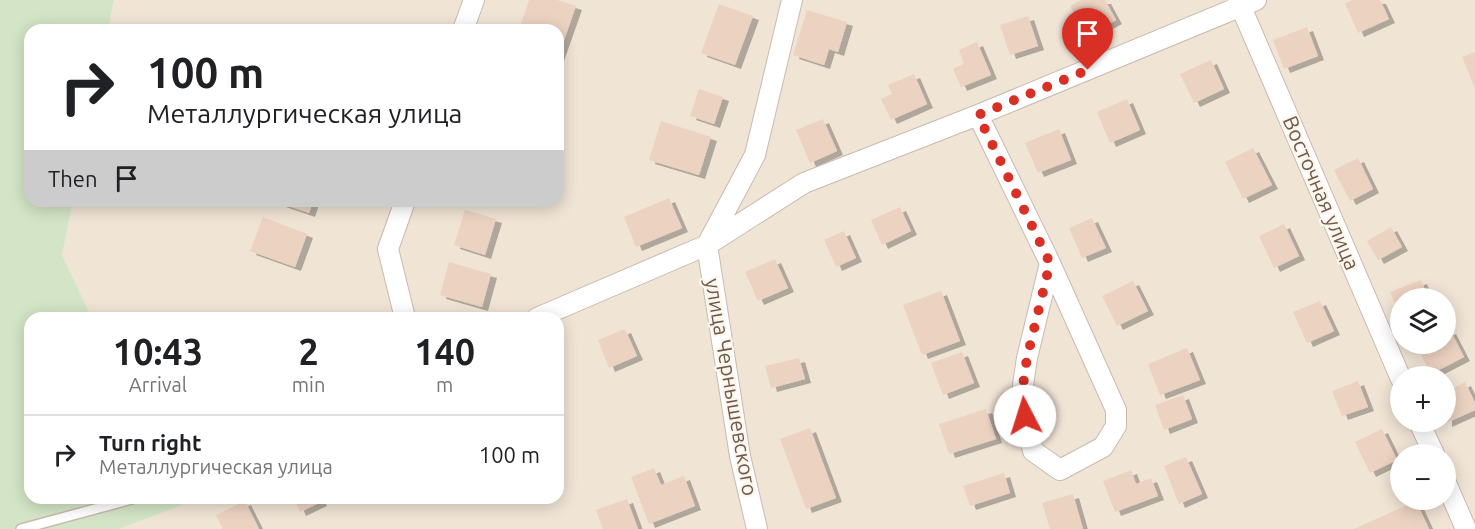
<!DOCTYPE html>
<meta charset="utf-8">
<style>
:root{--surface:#fff;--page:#f2f2f2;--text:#202124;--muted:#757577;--line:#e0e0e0}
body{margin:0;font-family:Ubuntu,sans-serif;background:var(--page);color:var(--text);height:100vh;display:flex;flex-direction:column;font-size:22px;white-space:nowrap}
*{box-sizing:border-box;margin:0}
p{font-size:20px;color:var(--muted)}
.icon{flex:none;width:33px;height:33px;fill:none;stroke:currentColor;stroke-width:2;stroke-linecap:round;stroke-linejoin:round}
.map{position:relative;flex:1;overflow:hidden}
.panel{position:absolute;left:24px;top:312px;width:540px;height:192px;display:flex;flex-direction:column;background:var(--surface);border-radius:18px;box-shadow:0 3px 15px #0003}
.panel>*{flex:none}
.top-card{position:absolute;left:24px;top:24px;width:540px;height:183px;border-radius:18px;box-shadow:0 3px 15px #0003;background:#fff;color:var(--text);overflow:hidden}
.fabs{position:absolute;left:1390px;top:288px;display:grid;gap:12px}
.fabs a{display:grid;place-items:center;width:66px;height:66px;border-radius:50%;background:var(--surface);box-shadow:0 3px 15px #0003;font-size:30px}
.pin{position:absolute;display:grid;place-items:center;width:51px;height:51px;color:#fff;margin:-62px -26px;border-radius:50% 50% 50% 0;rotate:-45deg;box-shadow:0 0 6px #0007}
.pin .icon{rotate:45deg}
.me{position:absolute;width:66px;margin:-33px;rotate:355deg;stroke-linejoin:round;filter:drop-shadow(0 0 4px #0008)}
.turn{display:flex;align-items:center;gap:21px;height:126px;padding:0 24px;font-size:27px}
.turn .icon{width:78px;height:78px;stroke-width:2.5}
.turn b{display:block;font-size:42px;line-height:51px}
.then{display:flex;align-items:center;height:57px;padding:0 24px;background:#0003;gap:12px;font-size:22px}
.eta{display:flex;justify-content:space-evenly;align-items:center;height:102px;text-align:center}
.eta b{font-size:36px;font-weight:700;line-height:42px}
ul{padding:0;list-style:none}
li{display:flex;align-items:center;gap:18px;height:78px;padding:0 24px;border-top:2px solid var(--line)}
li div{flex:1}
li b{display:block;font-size:22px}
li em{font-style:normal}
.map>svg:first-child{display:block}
.residential{fill:#f0e4d5;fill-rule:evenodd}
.green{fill:#d3e5c6}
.building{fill:#ecd2c1;filter:url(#shadow)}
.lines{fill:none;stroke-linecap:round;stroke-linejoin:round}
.service-casing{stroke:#cabaae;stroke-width:12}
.minor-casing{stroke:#cabaae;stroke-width:22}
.service{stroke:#fff;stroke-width:9}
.minor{stroke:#fff;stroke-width:20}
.route{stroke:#d93025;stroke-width:10;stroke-dasharray:0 18}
.labels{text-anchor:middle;stroke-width:4.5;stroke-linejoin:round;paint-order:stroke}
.street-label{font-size:21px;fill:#705a4e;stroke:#fdf6ec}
</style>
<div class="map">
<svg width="1475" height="529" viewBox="0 0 1475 529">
<defs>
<filter id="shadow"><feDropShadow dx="6" dy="4" stdDeviation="0" flood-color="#0004"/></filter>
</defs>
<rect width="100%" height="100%" fill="#f9f2e6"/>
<path class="residential" d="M114,0h1361v529h-1356l63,-24 -3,-7h379v-180h-466l-30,-63 11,-54h485v-171h-450zM1401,298h45v46h-45zM1401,376h45v46h-45zM1401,454h45v46h-45z"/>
<path class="green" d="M0,0h114l-6,30h-78v171h43l-11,54 30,63h-62v180h149l3,7 -63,24h-119z"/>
<path class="building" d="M529,0h28l19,6 -18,51v-27h-39z
M1081,0h24l11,20 -29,16 -17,-30z
M1353,0h27l9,19 -31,14 -13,-30z
M719,4l34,12 -18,49 -34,-12z
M807,10l40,12 -9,30 -9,-3 -5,16 -31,-10z
M1028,16l10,30 -28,9 -10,-30z
M1307,27l11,29 -34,13 -11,-29z
M977,42l14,33 -30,12 -8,-18 11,-5 -5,-14z
M1475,52v36l-13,-31z
M1211,60l13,29 -30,14 -14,-29z
M914,74l13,30 -36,16 -10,-21 11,-5 -4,-9z
M699,89l24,8 -9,27 -24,-8z
M1127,99l13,31 -30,13 -13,-31z
M823,119l14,32 -27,12 -14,-33z
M661,121l50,16 -12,38 -50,-15z
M1059,129l12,31 -33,13 -13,-30z
M1253,148l19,37 -29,14 -18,-37z
M1358,158l15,31 -23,12 -16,-31z
M669,198l13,30 -46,19 -12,-30z
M274,201h39l-4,12z
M900,207l11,24 -29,14 -11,-25z
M465,210l31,9 -11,36 -31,-10z
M263,217l44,17 -12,33 -45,-16z
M1092,218l14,30 -24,10 -13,-30z
M1284,224l15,32 -25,12 -15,-32z
M1391,227l11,20 -24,13 -11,-19z
M844,231l12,27 -20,9 -12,-27z
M775,259l13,29 -30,13 -13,-29z
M449,262l42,12 -9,33 -42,-12z
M1421,280l7,18h-27v20l-11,-26z
M1133,281l15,30 -31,15 -15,-30z
M941,291l19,50 -38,14 -19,-50z
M1320,301l14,30 -27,12 -14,-31z
M625,329l12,27 -28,12 -11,-28z
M1450,330l14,27 -33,17 -14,-27 6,-3h23v-12z
M1187,348l13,32 -40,15 -12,-31z
M962,352l12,31 -31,12 -12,-32z
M799,358l6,21 -34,9 -6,-22z
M1358,381l10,26 -26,9 -10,-25z
M1465,382l10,21v7l-29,13v-31z
M1183,395l9,24 -28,11 -9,-25z
M986,409l10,30 -47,15 -10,-30z
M810,428l26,70 -30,11 -26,-70z
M1382,429l15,31 -27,13 -15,-31z
M1186,457l16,37 -23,10 -15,-38z
M654,468l7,17 23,-9 11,30 -46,18 -18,-47z
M1131,470l5,14 15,-6 7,18 -43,16 -12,-31z
M1004,473l6,20 -40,13 -7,-20z
M1073,494l10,35h-33l-8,-26z
M294,498h25l2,4 -21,10z
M627,499l11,30h-35l-7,-19z
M245,501l14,28h-36l-7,-14z
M1416,501l13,28h-75z"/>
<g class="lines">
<defs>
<path id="service" d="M21,529l111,-30"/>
<path id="minor" d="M1238,0l163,379
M463,30l11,-30
M978,115l72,148 66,147v16l-13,21 -43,23 -27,-19 -12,-52 6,-41 23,-95
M405,201l-17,48 17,69
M537,318l170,-73 97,-62 174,-68 278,-115
M1419,422l15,32
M1446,483l20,46
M757,529l-17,-73 -33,-211 48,-90 37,-155"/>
</defs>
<use href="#service" class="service-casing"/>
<use href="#minor" class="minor-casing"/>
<use href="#service" class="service"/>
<use href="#minor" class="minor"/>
</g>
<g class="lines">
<path class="route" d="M1025,416l-4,-17 6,-41 23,-95 -72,-148 110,-45"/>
</g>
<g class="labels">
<g class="street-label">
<text transform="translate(1321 193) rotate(67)" y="7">Восточная улица</text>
<text transform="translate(731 387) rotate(80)" y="7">улица Чернышевского</text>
</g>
</g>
</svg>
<div class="fabs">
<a><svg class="icon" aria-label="layers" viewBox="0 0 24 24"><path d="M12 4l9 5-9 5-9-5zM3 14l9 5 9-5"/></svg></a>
<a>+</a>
<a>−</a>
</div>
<div class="pin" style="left:1088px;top:70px;background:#d93025"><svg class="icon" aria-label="arrive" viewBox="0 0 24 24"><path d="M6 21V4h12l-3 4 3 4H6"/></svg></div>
<svg class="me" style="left:1025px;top:416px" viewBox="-20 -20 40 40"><circle r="19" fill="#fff"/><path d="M0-13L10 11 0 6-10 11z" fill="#d93025"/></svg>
<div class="top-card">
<div class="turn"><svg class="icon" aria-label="right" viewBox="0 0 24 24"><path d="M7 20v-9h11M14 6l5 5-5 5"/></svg><div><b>100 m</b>Металлургическая улица</div></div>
<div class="then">Then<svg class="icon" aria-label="arrive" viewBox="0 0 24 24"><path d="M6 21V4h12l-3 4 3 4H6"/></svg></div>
</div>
<section class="panel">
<div class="eta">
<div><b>10:43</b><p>Arrival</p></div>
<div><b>2</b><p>min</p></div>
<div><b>140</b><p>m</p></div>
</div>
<ul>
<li><svg class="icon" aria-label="right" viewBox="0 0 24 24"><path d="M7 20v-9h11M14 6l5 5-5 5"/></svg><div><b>Turn right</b><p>Металлургическая улица</p></div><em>100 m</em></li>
</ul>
</section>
</div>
